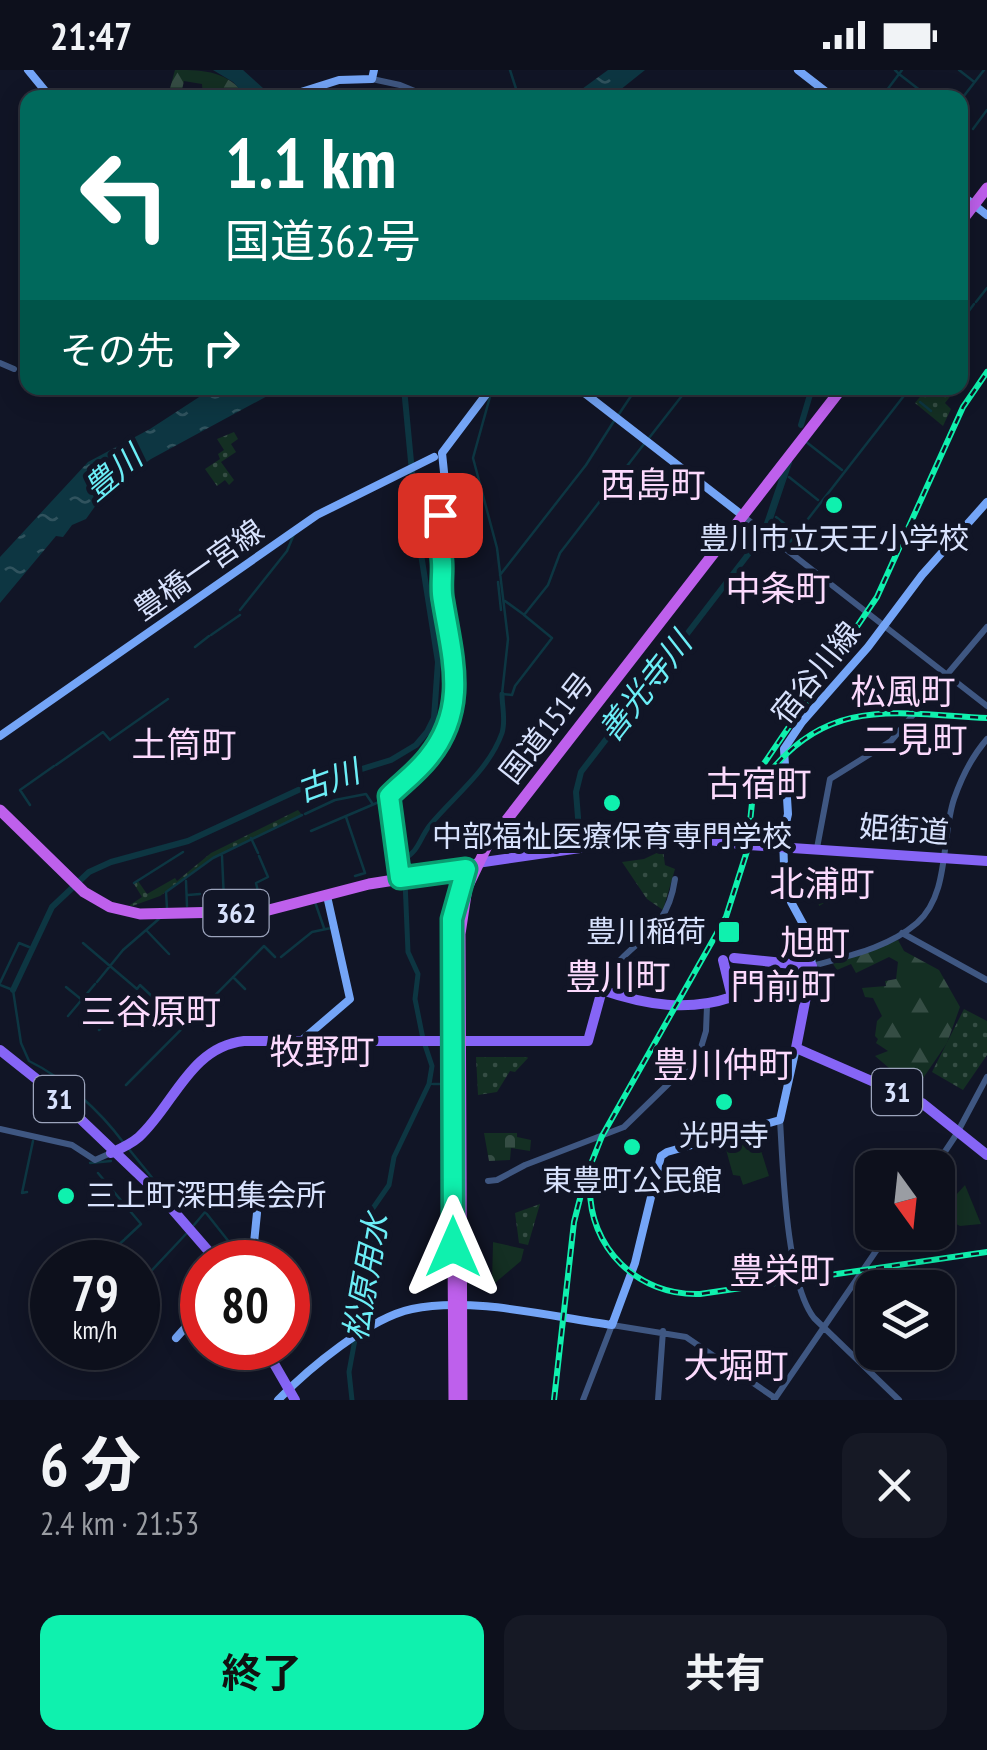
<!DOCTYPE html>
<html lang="ja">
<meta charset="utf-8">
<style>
:root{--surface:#0d101c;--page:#161925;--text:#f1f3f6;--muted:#9a9da3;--line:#2d303b;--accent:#0ff1ae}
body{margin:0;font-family:"PT Sans Narrow","Noto Sans JP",sans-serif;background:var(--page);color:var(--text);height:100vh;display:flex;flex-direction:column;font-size:38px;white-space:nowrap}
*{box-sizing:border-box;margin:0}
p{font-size:32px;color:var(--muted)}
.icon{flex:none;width:55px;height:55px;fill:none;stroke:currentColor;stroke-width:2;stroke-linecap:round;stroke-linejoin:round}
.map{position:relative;height:1330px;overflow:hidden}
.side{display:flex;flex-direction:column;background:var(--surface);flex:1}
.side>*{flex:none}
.top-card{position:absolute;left:20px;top:20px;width:948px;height:305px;border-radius:20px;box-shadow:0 5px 25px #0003,0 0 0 2px var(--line);background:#00695c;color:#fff;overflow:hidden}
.needle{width:65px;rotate:165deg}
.fabs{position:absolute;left:855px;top:1080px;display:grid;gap:20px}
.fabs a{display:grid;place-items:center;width:100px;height:100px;border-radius:20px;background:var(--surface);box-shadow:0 5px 25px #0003,0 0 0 2px var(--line);font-size:50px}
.speed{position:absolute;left:30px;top:1170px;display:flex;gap:20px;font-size:50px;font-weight:700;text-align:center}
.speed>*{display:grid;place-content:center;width:130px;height:130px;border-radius:50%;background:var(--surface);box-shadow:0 5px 25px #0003,0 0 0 2px var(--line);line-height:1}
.speed small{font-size:25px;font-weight:400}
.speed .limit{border:15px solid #d22;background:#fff;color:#111}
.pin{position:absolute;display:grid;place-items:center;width:85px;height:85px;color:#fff;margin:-42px;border-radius:20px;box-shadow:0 5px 15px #0006}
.me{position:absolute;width:110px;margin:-55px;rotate:0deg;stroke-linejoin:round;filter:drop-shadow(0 0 8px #0008)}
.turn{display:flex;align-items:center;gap:35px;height:210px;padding:0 40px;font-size:45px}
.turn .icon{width:130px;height:130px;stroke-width:2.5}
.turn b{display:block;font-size:70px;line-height:85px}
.then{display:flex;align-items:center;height:95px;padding:0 40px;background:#0003;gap:20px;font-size:38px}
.round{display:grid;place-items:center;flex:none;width:105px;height:105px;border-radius:20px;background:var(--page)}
.overview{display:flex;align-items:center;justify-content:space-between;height:170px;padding:0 40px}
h1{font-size:60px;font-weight:700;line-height:75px}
.primary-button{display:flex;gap:20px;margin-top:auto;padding:20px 40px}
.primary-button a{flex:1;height:115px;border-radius:20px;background:var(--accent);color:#111;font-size:40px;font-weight:700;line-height:115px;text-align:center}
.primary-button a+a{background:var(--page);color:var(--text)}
.status{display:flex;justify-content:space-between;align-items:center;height:70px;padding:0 50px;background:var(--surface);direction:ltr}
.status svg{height:28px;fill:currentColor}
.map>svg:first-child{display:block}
.grass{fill:url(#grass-dots)}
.forest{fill:url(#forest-firs)}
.cemetery{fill:url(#cemetery-stones)}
.garden{fill:#142f23}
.water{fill:url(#water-ripples)}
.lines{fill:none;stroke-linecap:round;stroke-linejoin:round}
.stream{stroke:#0d3642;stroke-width:2.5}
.canal{stroke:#0d3642;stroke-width:5}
.river{stroke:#0d3642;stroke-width:6}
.tertiary{stroke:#3f5782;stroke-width:6}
.secondary{stroke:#74a5f7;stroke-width:8}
.primary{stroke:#8665f6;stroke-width:10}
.trunk{stroke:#be60ec;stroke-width:11}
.rail-casing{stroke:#0ff1ae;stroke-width:6}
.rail{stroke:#111526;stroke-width:2.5;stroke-dasharray:8;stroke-linecap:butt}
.route-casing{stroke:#0a9d71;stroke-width:25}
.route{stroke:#0ff1ae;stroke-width:18}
.poi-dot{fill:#0ff1ae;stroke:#111526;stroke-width:4}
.labels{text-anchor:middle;stroke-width:10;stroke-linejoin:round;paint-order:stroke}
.shield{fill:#111526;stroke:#9ca4bc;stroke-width:2.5}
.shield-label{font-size:28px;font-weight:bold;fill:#d8e2fd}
.poi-label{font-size:30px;fill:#d8e2fd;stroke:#111526}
.street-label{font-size:30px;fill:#d8e2fd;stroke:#111526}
.water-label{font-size:32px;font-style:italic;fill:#6ceef7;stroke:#111526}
.quarter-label{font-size:35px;fill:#fcdafd;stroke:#111526}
</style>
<div class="status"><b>21:47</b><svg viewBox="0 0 49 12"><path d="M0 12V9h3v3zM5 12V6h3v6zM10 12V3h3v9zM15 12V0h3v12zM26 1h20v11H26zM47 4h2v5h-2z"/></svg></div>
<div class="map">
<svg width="987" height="1330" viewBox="0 0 987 1330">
<defs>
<pattern id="grass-dots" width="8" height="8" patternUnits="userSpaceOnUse" patternTransform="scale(2.5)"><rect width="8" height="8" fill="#142f23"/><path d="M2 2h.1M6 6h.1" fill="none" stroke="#354d44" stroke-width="1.8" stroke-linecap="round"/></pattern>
<pattern id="forest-firs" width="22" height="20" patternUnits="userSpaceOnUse" patternTransform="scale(2.5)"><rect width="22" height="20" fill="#142f23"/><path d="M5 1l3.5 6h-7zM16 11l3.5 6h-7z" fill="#354d44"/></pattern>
<pattern id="cemetery-stones" width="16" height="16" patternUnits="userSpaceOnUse" patternTransform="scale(2.5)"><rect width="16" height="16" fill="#142f23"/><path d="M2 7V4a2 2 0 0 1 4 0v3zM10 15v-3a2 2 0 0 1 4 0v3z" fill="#354d44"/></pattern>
<pattern id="water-ripples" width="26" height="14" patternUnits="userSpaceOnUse" patternTransform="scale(2.5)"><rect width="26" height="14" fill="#0d3642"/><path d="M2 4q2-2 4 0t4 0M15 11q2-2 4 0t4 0" fill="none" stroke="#30535e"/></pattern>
</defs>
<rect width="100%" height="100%" fill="#111526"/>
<path class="grass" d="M927,318l29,1 -11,14 6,6 -8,17 -28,-23z
M234,362l4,7 -7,5 5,8 -15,10 13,18 -5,5 -4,-5 -8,6 -12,-17 15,-10 -2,-5 6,-4 -7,-11z
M298,740l4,5 -89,43 -53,38 -36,13 18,-12 -8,-13 4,-3 9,13 28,-16 2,3 34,-28z
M663,780l2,15 10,4 -12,41 -16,-11 -25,-37 22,-3z
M964,939l23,12v34l-24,35 -31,-18z
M476,987h51l1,1 -13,14 -5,-1 -13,21 -19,3z
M540,1134l-12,41 -9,-2 -4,-30z"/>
<path class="forest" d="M175,0c31,0 52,1 72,27h-27l-9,-5 -2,5h-6l-1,-13 -18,-3 -3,13 3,3h-11l-4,-5z
M898,870l6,11 35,19 21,37 -13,36 -32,47 -40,-34 13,-5 -12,-8 2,-4 -3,-3 2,-15 5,-5 -9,-18 -8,-1 -3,-9 24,-2 -1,-5 11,-2 2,-17 -9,-5 -33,16 -5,-9 -14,6 -4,-6z"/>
<path class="cemetery" d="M484,1063h33v4l14,3 -1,11 -19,-3 -1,12 -21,1z"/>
<path class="garden" d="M838,796l12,23 -31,17 -4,-19 2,-11z
M755,1061l14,45 -26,9 -3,-9 -7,-1 -8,-29 22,-7 -1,-6z
M965,1115l16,39 -21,2 -10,-5 -4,-15z
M493,1172l31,7 -3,12 -26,22 -3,-2z"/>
<path class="water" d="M213,0h30l30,27h-26l-14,-15z
M608,0h37l-30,24 -44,3z
M213,318h69l-131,71 -45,32 -20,28 -14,6 -9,12 -7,-1 -56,67v-46l88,-95 62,-33z"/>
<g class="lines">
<path class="stream" d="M510,0l9,28
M895,0l3,3
M959,0l14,11
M899,4l31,24
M881,28l21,-28
M960,31l24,-31
M973,59l14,-19
M976,232l11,-14
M960,253l14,-19
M491,323l-18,65 24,90 11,91 -6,55 10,1 3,-9 37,-48 -28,-23 24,-30 12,-32 84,-109
M920,332l11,9
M619,344l12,-18 21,-8
M649,368l39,-50
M805,371l37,29
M789,407l29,23
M776,447l42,33
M768,460l23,-68
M787,476l123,-158
M500,505l86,-110 28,-44
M498,512l3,28
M505,531l18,13
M240,540l47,-59 7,-17
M211,565l29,-20
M195,577l14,-11
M111,669l57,-40
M56,695l47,-33 7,8
M30,735l-10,-15 34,-24
M305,744l30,-14 31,-6 6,9
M346,747l19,56 -10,3
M311,761l75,-32
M251,768l7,15
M222,786l2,44
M186,811l1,25
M134,813l49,-31
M188,825l12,-1
M315,832l9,26
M167,838l-1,-16 47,-34 89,-43
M256,838l-2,-4 6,-4 -4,-17 12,-6 -9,-21
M147,861l22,23
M83,873l54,46 3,-4 18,17
M281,887l31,-25 19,-4
M233,907l12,12
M97,912l26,-32 37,-32
M0,913l19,-40 10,4
M0,915l13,5 8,53 8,18c35,17 71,50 94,81
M66,917l42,34 -9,9
M68,946l27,-32
M429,1014h2
M433,1014h15
M126,1015l138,-139 11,11
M128,1078l26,32 25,14 16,5 50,63
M90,1093l21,-2
M98,1103l43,51 -16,15
M27,1122l-5,1 11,-52
M194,1155l11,-13
M99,1192l25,-22
M138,1215l48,-51"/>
<path class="canal" d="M400,796l2,-6c17,-8 17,-21 28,-35 24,-29 59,-55 72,-92 4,-13 0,-26 0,-39
M405,811l3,71 10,22 -3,25 8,40
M352,1330l-3,-28 21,-114 1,-47 18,-26 5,-28 35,-73 3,-18 -7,-21"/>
<path class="river" d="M801,355l11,-37
M580,773l-4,-51 5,-20 182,-237 25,-73
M13,920l39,-83 37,-35 22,-10 77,-21 119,-55 84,-26 25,-15 11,-13 7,-14 4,-56 -20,-127 -14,-147"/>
<path class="tertiary" d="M372,9l28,6 32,13
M0,293l14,6
M829,318l2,1
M743,446l244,190
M817,778l13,-69 61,-38 96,-114
M902,863l85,47
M812,896c36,-10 76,-18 105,-43 33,-29 24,-85 37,-124 7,-20 19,-44 33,-60
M602,919c18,-48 64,-46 73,-110
M780,1050c3,48 6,162 34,198l85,82
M0,1059l72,16 23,15 16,-7
M934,1098l22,-33 31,-58
M488,1111l9,-1 28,-15 99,-38 75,-73 7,-23 1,-25
M583,1330l29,-75 74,12 89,61
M658,1330l5,-69
M774,1330l115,-168"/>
<path class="secondary" d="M28,0l23,28
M798,0l36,28
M282,28l57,-18 33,-1 2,-9
M960,124l27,21
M578,318l164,127
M0,666l317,-221 117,-58
M400,808l-11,-82 19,-15 25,-29 15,-31 8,-33v-24l-16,-86 2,-15 -4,-36 8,-36 -4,-38 49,-65
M812,896l-3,-31 -18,-33 -7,-36 -1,-30 5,-22 -4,-65 18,-27 66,-75 54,-72 65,-73
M301,971l49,-42 -23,-103
M246,1192l7,-9 4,-40
M176,1268l26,-29
M278,1330c30,-31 91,-82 134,-91 59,-13 140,8 200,16l23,-62 26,-107 6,-4 113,-32 16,-72"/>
<path class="primary" d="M477,793l193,-28 78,10 239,16
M734,888l78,8 -16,82 126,55 65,52
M0,980l49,39 110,105 59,68
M111,1083c9,-4 20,-9 28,-16 35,-32 51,-90 105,-96h344l14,-51c44,15 86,22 130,7l-9,-37
M265,1278l30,52"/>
<path class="trunk" d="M960,153l27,-35
M0,740l84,82 26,15 30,7 125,-3 104,-27 102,-16
M454,1330l-3,-458 3,-36 11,-33
M462,1330l-2,-466 7,-46 21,-44 354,-456"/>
<defs>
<path id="rail" d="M767,706c61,-81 132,-62 220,-58
M590,1115c-2,63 48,111 110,109l287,-42
M554,1330l20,-178 11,-43 17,-43 124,-219 21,-66 5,-48 11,-38 114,-168 86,-190 24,-35"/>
</defs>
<use href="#rail" class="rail-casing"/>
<use href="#rail" class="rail"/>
</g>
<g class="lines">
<defs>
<path id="route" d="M440,445c-4,17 1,30 2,47 1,13 -2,25 1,39 9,56 26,107 -15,157 -12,15 -26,25 -39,38l11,82 66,-9 -14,50 1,328"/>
</defs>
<use href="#route" class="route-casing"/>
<use href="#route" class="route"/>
</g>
<g class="poi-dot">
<circle cx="834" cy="435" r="10"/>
<circle cx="612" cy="733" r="10"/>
<rect x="717" y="850" width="24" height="24" rx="5"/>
<circle cx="724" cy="1032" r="10"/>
<circle cx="632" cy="1077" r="10"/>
<circle cx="66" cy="1126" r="10"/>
</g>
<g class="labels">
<g class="shield">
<rect x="203.5" y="820" width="65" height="46" rx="8"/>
<rect x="872" y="999" width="50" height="46" rx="8"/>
<rect x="34" y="1006" width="50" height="46" rx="8"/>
</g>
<g class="shield-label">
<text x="236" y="853">362</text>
<text x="897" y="1032">31</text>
<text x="59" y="1039">31</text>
</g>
<g class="poi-label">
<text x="834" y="479">豊川市立天王小学校</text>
<text x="612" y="777">中部福祉医療保育専門学校</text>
<text x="706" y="872" text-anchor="end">豊川稲荷</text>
<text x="724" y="1076">光明寺</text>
<text x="632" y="1121">東豊町公民館</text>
<text x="86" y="1136" text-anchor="start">三上町深田集会所</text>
</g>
<g class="street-label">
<text transform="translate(199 500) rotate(-35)" y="10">豊橋一宮線</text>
<text transform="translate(816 603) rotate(-51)" y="10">宿谷川線</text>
<text transform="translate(547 658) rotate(-52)" y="10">国道151号</text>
<text transform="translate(904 760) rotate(4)" y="10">姫街道</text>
</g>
<g class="water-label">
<text transform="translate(113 403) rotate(-40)" y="11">豊川</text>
<text transform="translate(645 617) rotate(-52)" y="11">善光寺川</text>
<text transform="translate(328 711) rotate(-20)" y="11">古川</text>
<text transform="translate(366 1207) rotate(-80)" y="11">松原用水</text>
</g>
<g class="quarter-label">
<text x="653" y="427">西島町</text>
<text x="778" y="531">中条町</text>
<text x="903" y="634">松風町</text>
<text x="915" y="682">二見町</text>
<text x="184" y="687">土筒町</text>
<text x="759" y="726">古宿町</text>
<text x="822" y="826">北浦町</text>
<text x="815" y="885">旭町</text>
<text x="618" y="919">豊川町</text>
<text x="783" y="929">門前町</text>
<text x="151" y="954">三谷原町</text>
<text x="322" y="994">牧野町</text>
<text x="723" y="1007">豊川仲町</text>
<text x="782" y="1213">豊栄町</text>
<text x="736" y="1308">大堀町</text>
</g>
</g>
</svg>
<div class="fabs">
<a><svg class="needle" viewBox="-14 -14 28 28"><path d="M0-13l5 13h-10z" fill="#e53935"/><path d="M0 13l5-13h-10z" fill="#9a9da3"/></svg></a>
<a><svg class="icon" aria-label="layers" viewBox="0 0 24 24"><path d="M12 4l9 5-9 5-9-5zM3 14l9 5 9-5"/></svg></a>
</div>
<div class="speed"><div>79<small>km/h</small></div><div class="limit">80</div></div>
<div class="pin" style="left:440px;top:445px;background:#d93025"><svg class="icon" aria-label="arrive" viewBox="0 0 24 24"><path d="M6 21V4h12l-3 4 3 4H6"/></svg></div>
<svg class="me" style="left:453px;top:1177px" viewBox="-20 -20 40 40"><path d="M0-17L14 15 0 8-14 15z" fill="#0ff1ae" stroke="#fff" stroke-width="4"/></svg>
<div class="top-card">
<div class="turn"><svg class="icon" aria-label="left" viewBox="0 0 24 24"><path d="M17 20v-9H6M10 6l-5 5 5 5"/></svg><div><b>1.1 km</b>国道362号</div></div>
<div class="then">その先<svg class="icon" aria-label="right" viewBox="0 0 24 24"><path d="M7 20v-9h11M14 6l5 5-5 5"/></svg></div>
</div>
</div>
<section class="side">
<div class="overview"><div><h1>6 分</h1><p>2.4 km · 21:53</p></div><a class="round"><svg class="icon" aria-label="close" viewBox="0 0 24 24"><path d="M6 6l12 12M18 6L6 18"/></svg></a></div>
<div class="primary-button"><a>終了</a><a>共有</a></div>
</section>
